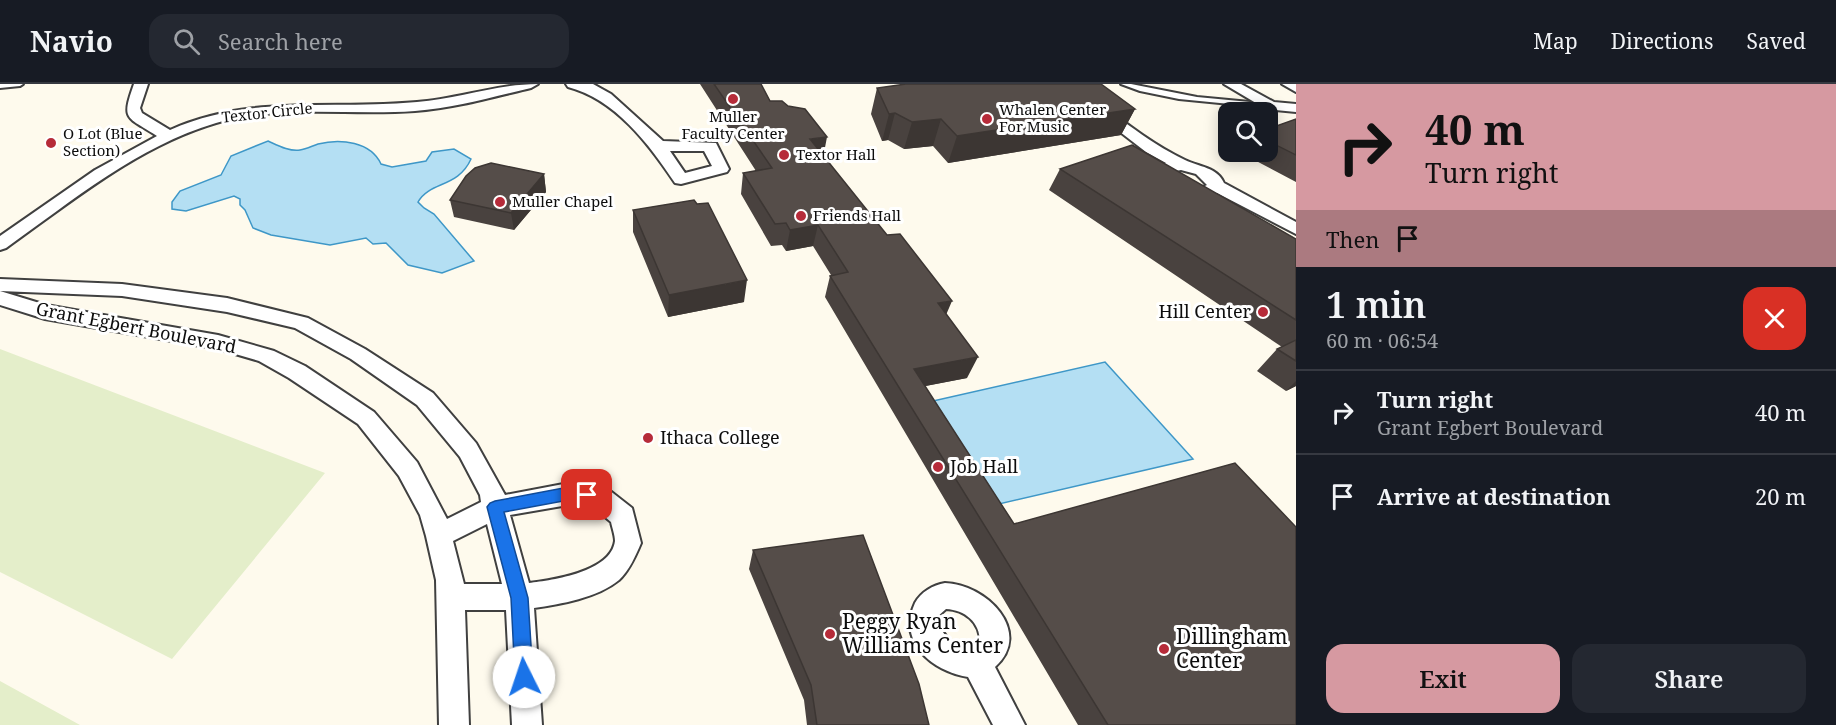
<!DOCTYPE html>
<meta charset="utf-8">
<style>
:root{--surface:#171b24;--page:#242831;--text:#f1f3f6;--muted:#9ea1a6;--line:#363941;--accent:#d699a1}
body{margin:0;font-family:"Noto Serif",serif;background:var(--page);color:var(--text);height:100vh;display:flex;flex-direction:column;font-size:22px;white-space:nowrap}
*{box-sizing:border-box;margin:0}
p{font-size:20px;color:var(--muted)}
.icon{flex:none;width:33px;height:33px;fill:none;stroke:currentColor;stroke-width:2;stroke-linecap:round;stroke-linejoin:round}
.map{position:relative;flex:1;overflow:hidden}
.drawer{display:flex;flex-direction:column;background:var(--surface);width:540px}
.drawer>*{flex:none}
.banner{background:#d699a1;color:#111;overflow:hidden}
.tools{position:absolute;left:1218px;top:18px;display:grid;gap:12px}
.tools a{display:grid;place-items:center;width:60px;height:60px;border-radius:12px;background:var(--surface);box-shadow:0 3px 15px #0003;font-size:30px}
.pin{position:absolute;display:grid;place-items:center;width:51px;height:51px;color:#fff;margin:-26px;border-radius:12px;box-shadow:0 3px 9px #0006}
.me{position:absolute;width:66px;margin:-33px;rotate:356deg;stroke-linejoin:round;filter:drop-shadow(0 0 4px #0008)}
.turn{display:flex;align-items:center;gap:21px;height:126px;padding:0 30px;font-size:27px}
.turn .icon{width:78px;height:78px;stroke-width:2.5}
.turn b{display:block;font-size:42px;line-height:51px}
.then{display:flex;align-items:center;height:57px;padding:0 30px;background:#0003;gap:12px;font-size:22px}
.round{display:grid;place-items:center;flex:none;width:63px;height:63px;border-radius:18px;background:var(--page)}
.head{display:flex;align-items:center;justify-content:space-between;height:102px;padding:0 30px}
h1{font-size:36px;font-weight:600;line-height:45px}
.primary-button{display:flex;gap:12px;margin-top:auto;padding:12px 30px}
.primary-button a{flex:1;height:69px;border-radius:18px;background:var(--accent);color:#111;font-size:24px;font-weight:600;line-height:69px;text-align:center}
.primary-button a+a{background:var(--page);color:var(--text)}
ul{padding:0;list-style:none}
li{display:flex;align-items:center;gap:18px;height:84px;padding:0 30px;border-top:2px solid var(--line)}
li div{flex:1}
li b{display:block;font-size:22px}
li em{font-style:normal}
header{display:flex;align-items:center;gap:36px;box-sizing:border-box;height:84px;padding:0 30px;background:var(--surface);border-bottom:2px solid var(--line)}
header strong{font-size:28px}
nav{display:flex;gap:33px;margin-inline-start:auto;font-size:21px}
.search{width:420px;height:54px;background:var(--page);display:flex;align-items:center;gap:15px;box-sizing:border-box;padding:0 21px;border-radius:18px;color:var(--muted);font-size:22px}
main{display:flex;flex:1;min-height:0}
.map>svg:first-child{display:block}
.pitch{fill:#e4eeca}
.water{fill:#b4dff3;stroke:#3e97c7;stroke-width:1.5}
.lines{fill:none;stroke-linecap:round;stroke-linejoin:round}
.lane-casing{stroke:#404040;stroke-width:4}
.street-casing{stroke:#404040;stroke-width:4}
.lane{fill:#fff;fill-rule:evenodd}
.street{fill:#fff;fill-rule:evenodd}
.wall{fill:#49423f}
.shaded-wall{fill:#3c3633}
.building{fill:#554d49;stroke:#3c3633;stroke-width:1.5}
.route{fill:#1a73e8;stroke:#114b97;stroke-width:1.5}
.poi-dot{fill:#b62b39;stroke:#fff;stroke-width:2}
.labels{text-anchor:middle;stroke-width:6;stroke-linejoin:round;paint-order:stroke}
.far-poi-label{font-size:15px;fill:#0d0d0d;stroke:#fff;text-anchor:start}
.far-street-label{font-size:15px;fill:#0d0d0d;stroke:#fff}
.poi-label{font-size:18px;fill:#0d0d0d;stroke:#fff;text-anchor:start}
.street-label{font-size:18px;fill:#0d0d0d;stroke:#fff}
.near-poi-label{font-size:21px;fill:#0d0d0d;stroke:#fff;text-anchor:start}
</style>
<header>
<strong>Navio</strong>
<div class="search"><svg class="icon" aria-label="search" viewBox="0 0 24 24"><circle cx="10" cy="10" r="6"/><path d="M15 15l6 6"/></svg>Search here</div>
<nav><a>Map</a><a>Directions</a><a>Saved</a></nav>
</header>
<main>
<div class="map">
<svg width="1296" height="641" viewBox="0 0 1296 641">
<rect width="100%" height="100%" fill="#fefaed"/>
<path class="pitch" d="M0,265l325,124 -153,186 -172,-87z
M0,597l80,44h-80z"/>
<path class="water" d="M268,57c9,4 22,11 32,9 6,-1 12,-4 18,-6 23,-6 53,-2 63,20l11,3 34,-6 6,-9 22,-3 17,10c-13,29 -41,22 -53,43l6,6 10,6 40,47 -32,12 -34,-8 -22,-22 -13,1 -7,-6 -36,7 -59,-10 -18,-7 -8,-18 -5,-5v-6l-6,-3 -48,15 -14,-2v-7l8,-11 41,-16 10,-19z
M1105,278l88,97 -194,45 -66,-103z"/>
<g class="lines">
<defs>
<path id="lane" d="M0,0h23l-3,2 -20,2z
M1121,0h10l66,13 74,7 3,2 -3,2 -92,-9 -39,-8z"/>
<path id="street" d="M134,0h14l-8,24 2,5 28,17c79,-36 163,-20 247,-28 41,-3 80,-18 121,-18l-7,4c-38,9 -77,20 -116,23 -66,5 -135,-7 -199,12 -78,23 -144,78 -210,125l-6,2v-14l95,-66 62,-34c-31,-20 -36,-15 -23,-52z
M566,0h27l18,10 52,47 53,2 13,26 -2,3 -46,12 -6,-1c-26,-39 -60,-84 -107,-96zM670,67h34l8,15 -27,7z
M1058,0h16c36,26 71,57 111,76 14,7 32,7 39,23l72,39v12l-79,-41 -22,5 -23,-6 -12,-10 -5,-10 5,-7 6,-2 -20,-11zM1181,86l15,4 11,11c-12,7 -30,0 -36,-13z
M1224,0h17l33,18 22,2v8l-30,-3z
M1282,0h14v8z
M0,195l122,5 105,14 81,20 57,31 68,44 43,50 29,52 69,-13 35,8 23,18 9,35c-5,12 -12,28 -22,37 -22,18 -58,24 -85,28l8,117h-30l-6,-115h-41l4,115h-30l-3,-145 -10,-44 -6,-21 -21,-39 -41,-52 -69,-46 -30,-17 -41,-12 -173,-30 -45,-14v-14l46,14 172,30 56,16 31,15 69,46 43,50 30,57 34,-17 -1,-7 -20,-38 -43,-52 -66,-46 -56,-31 -68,-16 -105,-16 -122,-5zM574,420l19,3 18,15c1,5 4,13 4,19 -4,31 -62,39 -86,42l-19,-68zM487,440l15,60h-38l-11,-43z
M945,499c41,1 89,49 50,84l30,58h-32l-25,-48c-36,-6 -71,-35 -53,-74 6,-11 18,-18 30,-20zM946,525c19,1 34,13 34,33 -18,16 -40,-6 -43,-25z"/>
</defs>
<use href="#lane" class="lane-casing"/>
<use href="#street" class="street-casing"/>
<use href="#lane" class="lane"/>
<use href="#street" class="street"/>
</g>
<path class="wall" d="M700,0h61l9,17 54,55 122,159 21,63 -42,8 89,138 282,201h-218l-253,-428 5,-21 1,-1 -18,-29 -27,5 -4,-6 -11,1 -30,-52 2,-21 13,-2z
M877,4l258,21 -14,26 -173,28 -15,-17 -29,3 -16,-9 -6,1 -11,-27z
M1296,35v63l-55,-29 1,-1h26v-23z
M1060,85l236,70v147l-10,5 -29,-20 20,-22 5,-2 -233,-157z
M544,90l2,18 -32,38 -60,-13 -4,-17z
M633,126l111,92 -76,15 -35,-85z
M753,466l176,175h-122l-3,-25 -55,-131z"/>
<path class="shaded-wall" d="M1135,25l-14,26 -173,28 9,-27z
M895,29l-7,27 -6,1 7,-27z
M941,35l-8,27 -29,3 8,-27z
M827,53l-4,21 -13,-19z
M544,90l2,18 -32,38 -3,-17z
M818,141l-5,21 -27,5 4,-21z
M747,196l-3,22 -76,15 1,-22z
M952,217l-9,21 -5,-19z
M978,273l-11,21 -62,12 9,-21z
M1296,297v5l-10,5z"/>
<path class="building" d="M714,0h47l9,17h12l6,5 17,3 22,28 -17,2 77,96 13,-1 52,67 -14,2 40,54 -64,12 100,155 221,-61 61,64v198h-188l-278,-449 18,-4 -30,-47 -28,5 -4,-7 -11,1 -32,-51 29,-5z
M906,0h195l34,25 -178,27 -16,-17 -29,3 -17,-9 -6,1 -12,-26z
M1296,35v36l-28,-14v-12z
M1132,61l164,94v81l-236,-151z
M491,79l53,11 -33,39 -61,-13 16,-24 9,-8z
M694,116l3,4 11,-1 39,77 -78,15 -36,-85z
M1296,256v21l-19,-12z
M863,451l56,149 10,41h-112l-6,-40 -58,-135z"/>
<path class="route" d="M574,402l19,5 2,4 -2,5 -6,2 -13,-3 -70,13 24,86 5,79 -3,7 -6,2 -6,-2 -3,-7 -4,-79 -24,-91 3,-4 5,-2z"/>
<g class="poi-dot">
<circle cx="733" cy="15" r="6"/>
<circle cx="987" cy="35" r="6"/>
<circle cx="51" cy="59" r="6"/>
<circle cx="784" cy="71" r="6"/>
<circle cx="500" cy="118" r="6"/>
<circle cx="801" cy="132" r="6"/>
<circle cx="1263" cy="228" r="6"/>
<circle cx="648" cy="354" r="6"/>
<circle cx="938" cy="383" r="6"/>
<circle cx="830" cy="550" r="6"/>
<circle cx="1164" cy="565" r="6"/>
</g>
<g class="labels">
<g class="far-poi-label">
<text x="999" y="31">Whalen Center<tspan x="999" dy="17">For Music</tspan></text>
<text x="733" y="38" text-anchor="middle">Muller<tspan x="733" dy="17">Faculty Center</tspan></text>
<text x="63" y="55">O Lot (Blue<tspan x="63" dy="17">Section)</tspan></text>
<text x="796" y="76">Textor Hall</text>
<text x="512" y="123">Muller Chapel</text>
<text x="813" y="137">Friends Hall</text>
</g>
<g class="far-street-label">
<text transform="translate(267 29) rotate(-6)" y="5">Textor Circle</text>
</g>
<g class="poi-label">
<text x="1251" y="234" text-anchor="end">Hill Center</text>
<text x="660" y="360">Ithaca College</text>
<text x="950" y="389">Job Hall</text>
</g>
<g class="street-label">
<text transform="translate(136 244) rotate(11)" y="6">Grant Egbert Boulevard</text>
</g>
<g class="near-poi-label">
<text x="842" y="545">Peggy Ryan<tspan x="842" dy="24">Williams Center</tspan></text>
<text x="1176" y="560">Dillingham<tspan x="1176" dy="24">Center</tspan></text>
</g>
</g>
</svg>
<div class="tools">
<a><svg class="icon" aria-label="search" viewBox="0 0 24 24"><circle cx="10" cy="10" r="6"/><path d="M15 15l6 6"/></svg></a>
</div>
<div class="pin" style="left:587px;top:411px;background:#d93025"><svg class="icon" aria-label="arrive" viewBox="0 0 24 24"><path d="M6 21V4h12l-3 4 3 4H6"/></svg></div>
<svg class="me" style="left:524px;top:593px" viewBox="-20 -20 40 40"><circle r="19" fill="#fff"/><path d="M0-13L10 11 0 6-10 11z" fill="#1a73e8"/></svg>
</div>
<section class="drawer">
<div class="banner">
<div class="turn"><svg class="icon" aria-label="right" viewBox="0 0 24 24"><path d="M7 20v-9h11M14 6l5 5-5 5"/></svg><div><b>40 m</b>Turn right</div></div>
<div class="then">Then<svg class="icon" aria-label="arrive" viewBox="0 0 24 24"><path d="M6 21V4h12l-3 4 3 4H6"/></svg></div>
</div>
<div class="head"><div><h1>1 min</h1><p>60 m · 06:54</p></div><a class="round" style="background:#d93025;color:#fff"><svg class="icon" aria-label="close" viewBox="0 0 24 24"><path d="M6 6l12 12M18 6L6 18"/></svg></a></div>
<ul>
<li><svg class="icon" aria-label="right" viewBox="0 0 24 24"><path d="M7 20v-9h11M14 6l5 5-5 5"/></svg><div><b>Turn right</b><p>Grant Egbert Boulevard</p></div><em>40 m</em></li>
<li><svg class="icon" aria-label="arrive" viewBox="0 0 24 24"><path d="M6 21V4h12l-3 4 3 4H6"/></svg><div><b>Arrive at destination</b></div><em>20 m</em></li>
</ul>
<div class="primary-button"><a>Exit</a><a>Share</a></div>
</section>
</main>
